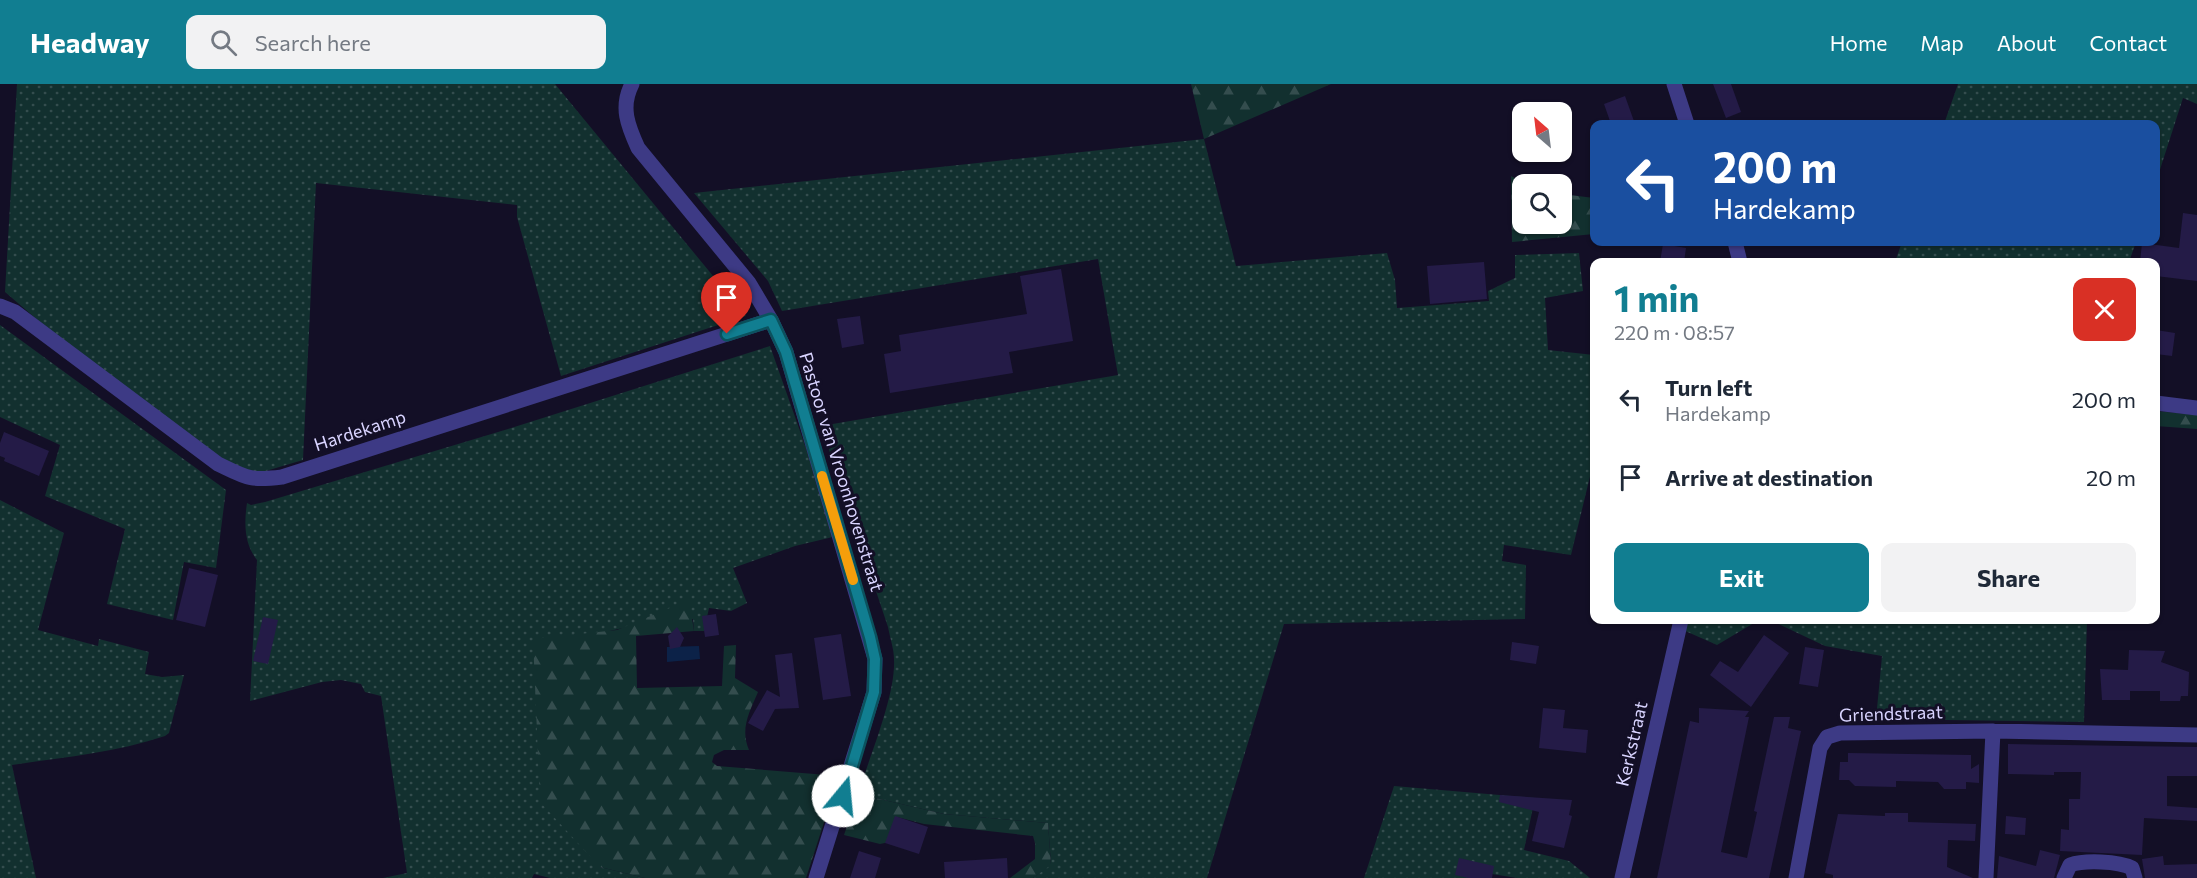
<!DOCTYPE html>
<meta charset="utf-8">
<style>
:root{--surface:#fff;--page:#f2f2f3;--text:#1f2937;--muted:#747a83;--accent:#117e91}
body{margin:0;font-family:Commissioner,sans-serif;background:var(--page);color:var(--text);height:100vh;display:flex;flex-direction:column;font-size:22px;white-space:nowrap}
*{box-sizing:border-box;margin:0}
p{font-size:20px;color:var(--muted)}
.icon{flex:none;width:33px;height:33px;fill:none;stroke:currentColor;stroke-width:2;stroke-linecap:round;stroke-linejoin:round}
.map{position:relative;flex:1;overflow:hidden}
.panel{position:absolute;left:1590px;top:174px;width:570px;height:366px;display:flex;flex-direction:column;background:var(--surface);border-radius:12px;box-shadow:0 2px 4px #0004}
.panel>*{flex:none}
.banner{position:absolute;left:1590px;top:36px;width:570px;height:126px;border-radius:12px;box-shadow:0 2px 4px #0004;background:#1a4fa0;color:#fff;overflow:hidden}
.needle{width:39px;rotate:332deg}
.controls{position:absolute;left:1512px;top:18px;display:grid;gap:12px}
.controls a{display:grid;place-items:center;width:60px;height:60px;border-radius:12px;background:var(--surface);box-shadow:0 2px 4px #0004;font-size:30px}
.pin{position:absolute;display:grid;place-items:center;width:51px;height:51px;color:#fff;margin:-62px -26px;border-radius:50% 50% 50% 0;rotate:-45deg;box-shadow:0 0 6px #0007}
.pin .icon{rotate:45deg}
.me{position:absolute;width:66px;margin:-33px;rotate:17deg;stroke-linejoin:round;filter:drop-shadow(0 0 4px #0008)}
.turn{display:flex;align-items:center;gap:21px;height:126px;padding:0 24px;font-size:27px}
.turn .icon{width:78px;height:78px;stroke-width:2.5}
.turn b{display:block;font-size:42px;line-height:51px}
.round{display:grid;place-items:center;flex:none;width:63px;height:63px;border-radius:12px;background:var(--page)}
.headline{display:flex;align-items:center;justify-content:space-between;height:102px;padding:0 24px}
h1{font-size:36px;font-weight:700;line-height:45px;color:var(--accent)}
.action{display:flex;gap:12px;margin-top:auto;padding:12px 24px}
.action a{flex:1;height:69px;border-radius:12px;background:var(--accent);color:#fff;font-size:24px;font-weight:700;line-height:69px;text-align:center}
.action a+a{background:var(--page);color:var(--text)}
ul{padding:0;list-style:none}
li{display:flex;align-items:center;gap:18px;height:78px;padding:0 24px}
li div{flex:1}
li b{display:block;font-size:22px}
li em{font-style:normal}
header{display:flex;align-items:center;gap:36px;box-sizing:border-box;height:84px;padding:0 30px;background:var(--accent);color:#fff}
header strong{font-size:28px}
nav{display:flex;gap:33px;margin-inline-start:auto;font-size:21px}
.search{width:420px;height:54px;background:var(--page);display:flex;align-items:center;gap:15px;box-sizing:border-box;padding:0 21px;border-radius:12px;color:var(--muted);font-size:22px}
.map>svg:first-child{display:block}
.grass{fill:url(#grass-dots)}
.forest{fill:url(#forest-firs)}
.water{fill:#0c2248}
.building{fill:#241b47}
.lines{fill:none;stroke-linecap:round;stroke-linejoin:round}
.minor{stroke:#3d3a85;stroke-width:15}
.route-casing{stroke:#0b525e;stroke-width:15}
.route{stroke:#117e91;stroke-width:10}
.slow{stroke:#f59e0b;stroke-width:10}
.labels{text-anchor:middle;stroke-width:6;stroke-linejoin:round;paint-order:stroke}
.street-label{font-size:18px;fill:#d9d4ff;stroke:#130f26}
</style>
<header>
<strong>Headway</strong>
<div class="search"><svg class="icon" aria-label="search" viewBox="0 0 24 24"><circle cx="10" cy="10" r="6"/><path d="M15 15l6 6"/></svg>Search here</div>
<nav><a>Home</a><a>Map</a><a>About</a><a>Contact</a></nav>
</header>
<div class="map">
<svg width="2197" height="794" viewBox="0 0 2197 794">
<defs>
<pattern id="grass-dots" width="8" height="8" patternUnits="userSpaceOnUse" patternTransform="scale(1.5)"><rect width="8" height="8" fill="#12302f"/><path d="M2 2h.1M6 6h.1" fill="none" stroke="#344d4e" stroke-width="1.8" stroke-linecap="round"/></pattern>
<pattern id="forest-firs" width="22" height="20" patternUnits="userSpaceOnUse" patternTransform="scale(1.5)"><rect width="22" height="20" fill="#12302f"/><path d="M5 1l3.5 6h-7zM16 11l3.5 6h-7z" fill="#344d4e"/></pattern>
</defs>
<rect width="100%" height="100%" fill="#130f26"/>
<path class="grass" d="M17,0h538l191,232 -185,60 -44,-159v-12l-201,-22 -13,277 -54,16 -10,-5 -192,-143 -42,-36z
M1958,0h239v20l-14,-6 -27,84v-58h-212z
M1204,55l32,127 151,-13 8,27 2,28 92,-7 -1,-10 27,-13v-23l64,-2 4,38 -38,7 3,52 46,5v105l-23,95 -67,-10 -2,16 24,4 -1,54 -241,5 -77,254h-174l18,-14 -3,-41 -104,-9 -86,-20c11,-36 38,-99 36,-135 0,-10 -4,-21 -6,-32l-67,-201 297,-51 -20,-116 -316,52 -14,-30 -74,-88z
M1902,158h234l-7,20h-234z
M0,241l226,165 -10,78 -32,-6 -11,58 -66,-16 18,-75 -80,-33 15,-51 -60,-28z
M770,262l67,190 -42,10 -62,22 14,35 -16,8 -22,-3 -5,23h-10l-1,-12 -61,7 -27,6 -5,235 45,11h-95l-16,-4 -2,4h-149l24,-5 -26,-177 -16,-4 -4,-8 -20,-4 -19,2 -72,19 7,-141c-13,-16 -13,-37 -10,-57l4,2 14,-3 243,-73z
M0,416l64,33 -26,97 60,16 1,-7 50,13 -4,22 17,3 22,-2 -15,58 -4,3c-51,17 -100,21 -153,29l24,113h-36z
M1685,536h74l-42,25 -34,-15z
M1770,536h317l-3,102 -208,-3 6,-63 -57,-10z
M1394,702l141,12 -11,52 45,11 21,17h-73l-44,-7 -2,7h-107z"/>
<path class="forest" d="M1191,0h140l-127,55z
M1511,92l15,8h-4v40h40v-30l32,4v36l-82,8z
M2156,327l41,4v14l-41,-3z
M689,516l5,31 -58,5 1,52 85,-2 2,-40 12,-1 -1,33 23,14c-9,21 -18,37 -9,58h-25l-10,5 -2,7 5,4 122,10 -33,102h-161l-45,-11 -60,-65 -7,-163 84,-9z
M858,710l86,20 104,9 3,42 -18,13h-23l25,-19v-16l-2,-7 -109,-12 -27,-7 -8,25 -9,2 -36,-9z"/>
<path class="water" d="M699,562l1,13 -33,3v-15z"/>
<path class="building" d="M1713,0h18l10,28 -15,6z
M1625,12l10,28h-24l-7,-20z
M2183,129l14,2v66l-41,-5v-14h-16l2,-19 37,5z
M1663,160l23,4 -2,14h-24z
M1484,178l3,37 -57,5 -3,-38z
M1061,185l12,72 -64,11 4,21 -123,20 -6,-39 17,-3 -2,-16 128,-21 -7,-38z
M860,232l4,28 -22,4 -5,-29z
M2156,246l19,3 -3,23 -16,-2z
M4,348l45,19 -10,25 -35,-15 1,-3 -5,-2v-13z
M189,484l29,7 -13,52 -29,-7z
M716,530l3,21 -14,2 -3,-21z
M263,533l15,3 -10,44 -15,-3z
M677,543l7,11 -4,9 -10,2 -2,-13z
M841,550l10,62 -28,4 -9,-62z
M1764,551l25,18 -38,54 -41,-32 10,-14 18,11z
M1512,558l27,4 -3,18 -26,-4z
M1805,563l19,3 -6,37 -19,-3z
M2129,566l36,1 -4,11 28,10 -1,24h-7l-1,5h-20v-10h-30v9h-28l-2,-31 28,1z
M792,569l7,55 -24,1 -12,22 -15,-8 19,-33 13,7 -5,-42z
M1543,624l22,2 -2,18 25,2 -2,23 -47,-5z
M1699,624l50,3 -4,6h4l-28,135 26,6 10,-46 -3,-1 20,-94h16l-2,11 13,3 -32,147h-112l33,-157 9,2z
M2008,660l189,3v29h-30v30l30,2v13l-53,-3 -2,37 -82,-4 1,-22 8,1v-31h11l1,-27h-27v3l-46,-1z
M1848,669l123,2v14l8,-5v19l-13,-1v7h-22l-6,-7 -42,-1v6l-41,-1 -6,-6h-10l1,-18h8z
M1500,711l72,5 -3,15 3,1 -8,32 -32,-7 7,-29 -40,-10z
M1885,729h23v9l68,2 -1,17 -27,-1 -1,27 26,11h-140v-3l-8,-2 13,-59 47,2z
M895,732l33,11 -9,27 -34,-11z
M2006,732l20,2 -1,17 -20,-1z
M2040,766l20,5 -6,23h-57l2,-22 37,10z
M859,767l22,7 -6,20h-25z
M2163,772l1,9 33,-1v14h-52l-3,-19z
M1007,774l1,20h-63l-1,-16z
M1459,774l35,8 -2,12h-24l-13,-3z"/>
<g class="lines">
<path class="minor" d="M632,0c-12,23 -4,42 6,64l111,135 22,37 15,32 89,307 -1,33 -58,186
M1674,0l13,40
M1735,158l5,20
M0,222l15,6 203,152c29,14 31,17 64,13l489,-157
M2156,319l41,5
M1622,794l59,-258
M1796,794l24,-130 7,-11 13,-4 153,-2 204,4
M1986,794l7,-147
M2064,794l6,-13c14,-5 48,-4 62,3l3,10"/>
</g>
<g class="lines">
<defs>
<path id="route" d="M727,250l44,-14 15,32 84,285 5,22 -1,33 -31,104"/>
</defs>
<use href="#route" class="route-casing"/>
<use href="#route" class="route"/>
<path class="slow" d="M822,392l31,104"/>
</g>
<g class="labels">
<g class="street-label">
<text transform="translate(360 347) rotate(-18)" y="6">Hardekamp</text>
<text transform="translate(841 388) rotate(73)" y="6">Pastoor van Vroonhovenstraat</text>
<text transform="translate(1891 630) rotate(-2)" y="6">Griendstraat</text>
<text transform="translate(1632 660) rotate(-77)" y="6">Kerkstraat</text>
</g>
</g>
</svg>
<div class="controls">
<a><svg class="needle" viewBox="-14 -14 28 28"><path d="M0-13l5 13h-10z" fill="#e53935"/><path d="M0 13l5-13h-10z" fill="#747a83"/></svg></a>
<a><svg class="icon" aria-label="search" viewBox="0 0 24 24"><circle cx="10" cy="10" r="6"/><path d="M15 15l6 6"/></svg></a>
</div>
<div class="pin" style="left:727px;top:250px;background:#d93025"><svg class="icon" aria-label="arrive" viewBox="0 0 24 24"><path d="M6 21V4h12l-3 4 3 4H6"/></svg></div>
<svg class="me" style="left:843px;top:712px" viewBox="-20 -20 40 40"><circle r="19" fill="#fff"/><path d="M0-13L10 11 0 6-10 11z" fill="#117e91"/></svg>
<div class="banner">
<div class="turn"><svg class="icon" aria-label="left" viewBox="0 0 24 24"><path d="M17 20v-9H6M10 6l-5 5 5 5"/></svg><div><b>200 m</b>Hardekamp</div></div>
</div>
<section class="panel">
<div class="headline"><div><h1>1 min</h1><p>220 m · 08:57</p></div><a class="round" style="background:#d93025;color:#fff"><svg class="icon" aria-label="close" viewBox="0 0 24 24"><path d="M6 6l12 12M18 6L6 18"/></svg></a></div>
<ul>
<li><svg class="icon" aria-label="left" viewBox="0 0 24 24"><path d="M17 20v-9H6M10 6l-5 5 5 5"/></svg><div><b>Turn left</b><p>Hardekamp</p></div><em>200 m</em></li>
<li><svg class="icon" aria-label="arrive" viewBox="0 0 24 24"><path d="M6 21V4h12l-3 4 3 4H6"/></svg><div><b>Arrive at destination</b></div><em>20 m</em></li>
</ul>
<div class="action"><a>Exit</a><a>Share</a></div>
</section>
</div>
